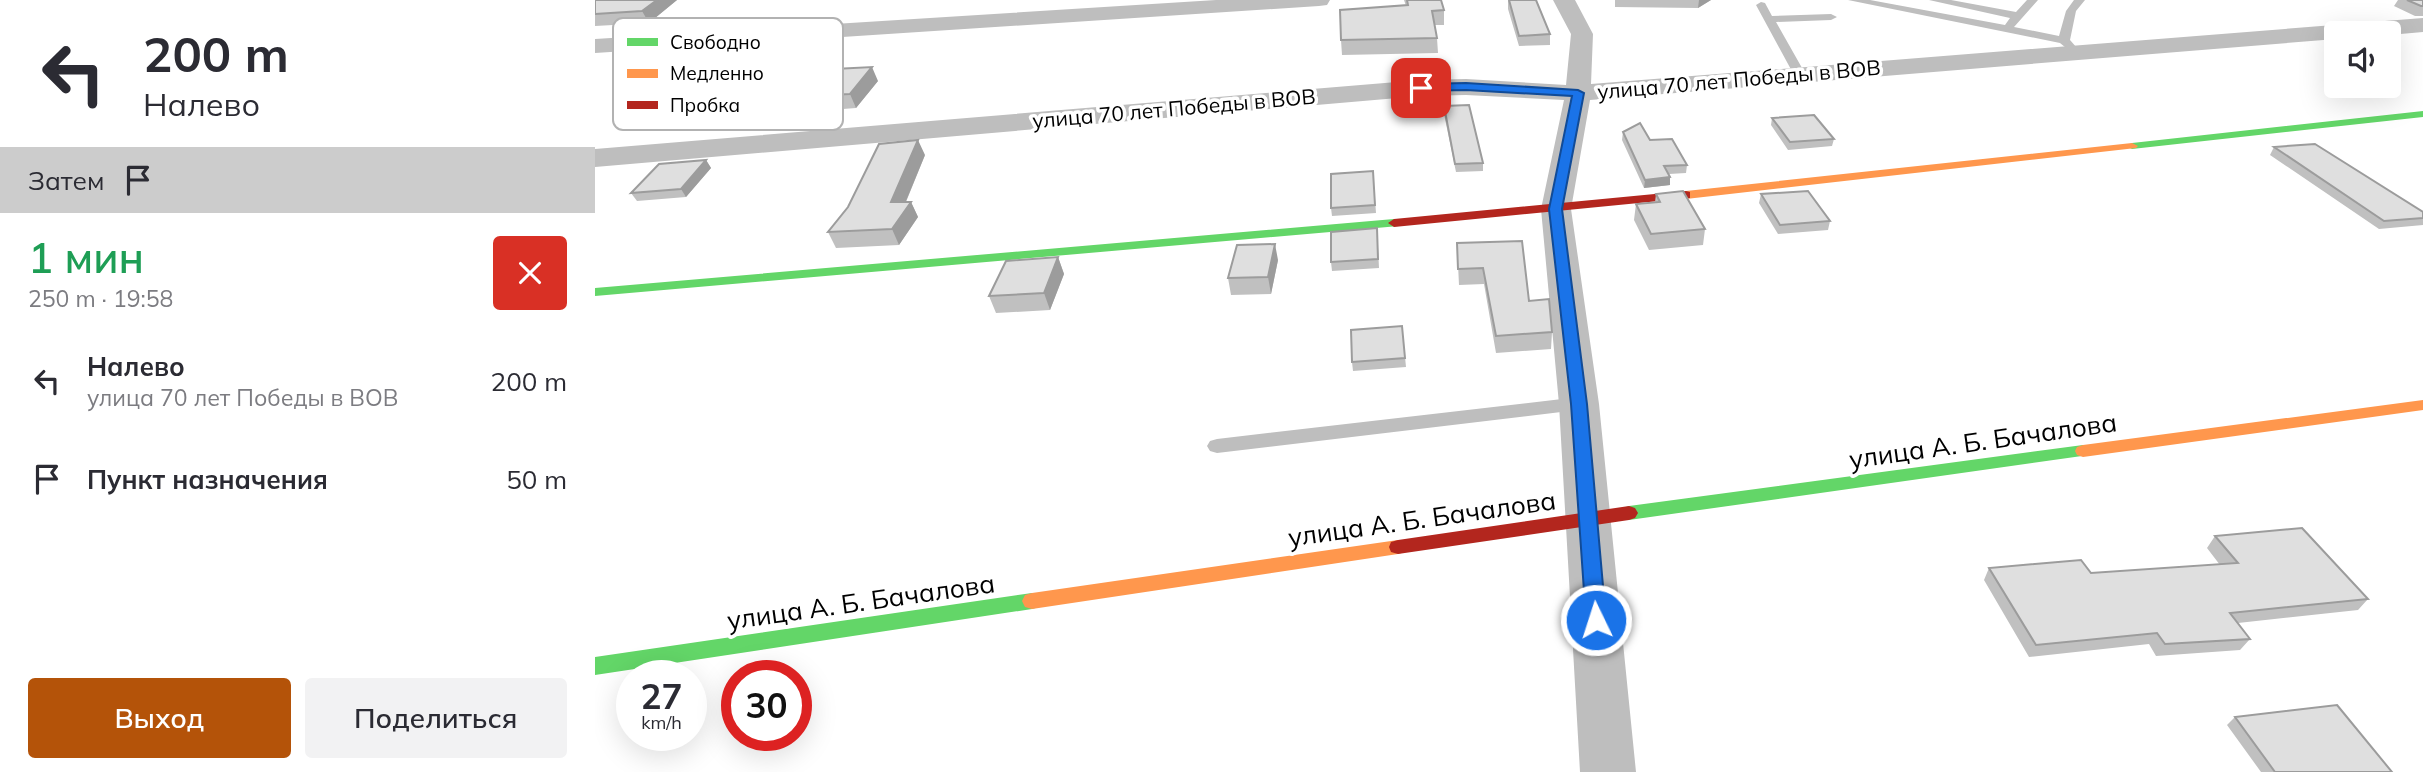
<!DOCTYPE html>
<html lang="ru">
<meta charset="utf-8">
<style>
:root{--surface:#fff;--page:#f2f2f3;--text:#2b2b33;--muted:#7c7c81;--accent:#b45309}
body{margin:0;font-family:Mulish,sans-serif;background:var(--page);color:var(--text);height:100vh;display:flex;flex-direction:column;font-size:26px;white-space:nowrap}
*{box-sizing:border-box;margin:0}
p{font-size:23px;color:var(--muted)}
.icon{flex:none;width:38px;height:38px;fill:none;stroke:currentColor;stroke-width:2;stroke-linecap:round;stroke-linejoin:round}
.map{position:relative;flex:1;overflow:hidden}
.side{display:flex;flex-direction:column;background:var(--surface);width:595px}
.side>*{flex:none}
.hud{background:#fff;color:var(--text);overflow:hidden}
.tools{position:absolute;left:1729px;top:21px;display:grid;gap:14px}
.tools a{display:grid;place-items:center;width:77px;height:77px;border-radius:7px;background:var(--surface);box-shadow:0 7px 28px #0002;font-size:35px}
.speed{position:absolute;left:21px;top:660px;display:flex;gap:14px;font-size:35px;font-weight:700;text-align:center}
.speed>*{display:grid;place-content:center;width:91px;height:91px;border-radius:50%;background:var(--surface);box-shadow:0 7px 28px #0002;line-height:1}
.speed small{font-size:18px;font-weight:400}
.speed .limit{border:10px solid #d22;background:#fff;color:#111}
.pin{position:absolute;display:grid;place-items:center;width:60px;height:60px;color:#fff;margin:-30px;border-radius:14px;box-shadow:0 4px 10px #0006}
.me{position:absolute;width:77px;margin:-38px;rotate:356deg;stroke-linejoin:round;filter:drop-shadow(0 0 5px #0008)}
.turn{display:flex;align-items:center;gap:24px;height:147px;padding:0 28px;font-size:32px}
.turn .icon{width:91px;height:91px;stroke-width:2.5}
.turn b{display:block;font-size:49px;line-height:60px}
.then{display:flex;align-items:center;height:66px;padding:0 28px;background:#0003;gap:14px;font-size:26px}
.round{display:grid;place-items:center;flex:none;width:74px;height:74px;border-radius:7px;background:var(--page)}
.headline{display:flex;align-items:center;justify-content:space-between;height:119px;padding:0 28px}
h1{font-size:42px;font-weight:600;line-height:52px;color:#1e9e55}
.button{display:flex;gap:14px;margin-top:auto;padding:14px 28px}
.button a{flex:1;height:80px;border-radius:7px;background:var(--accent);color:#fff;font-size:28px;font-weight:600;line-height:80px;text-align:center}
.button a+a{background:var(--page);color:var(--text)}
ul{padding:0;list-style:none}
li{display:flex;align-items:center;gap:21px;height:98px;padding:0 28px}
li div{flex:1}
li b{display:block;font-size:26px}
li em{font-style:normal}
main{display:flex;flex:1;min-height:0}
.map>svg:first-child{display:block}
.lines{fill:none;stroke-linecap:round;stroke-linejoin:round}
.lane{fill:#bebebe;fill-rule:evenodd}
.street{fill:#bebebe;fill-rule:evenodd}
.fast{fill:#63d668;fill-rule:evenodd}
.slow{fill:#ff974d;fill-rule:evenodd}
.jam{fill:#b3261e;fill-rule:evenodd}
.wall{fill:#c0c0c0}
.shaded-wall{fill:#9c9c9c}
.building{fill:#dfdfdf;stroke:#9c9c9c;stroke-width:2}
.route{fill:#1a73e8;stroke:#114b97;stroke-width:2}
.labels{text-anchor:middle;stroke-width:7;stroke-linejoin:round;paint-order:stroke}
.far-street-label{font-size:21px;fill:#000;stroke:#fff}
.street-label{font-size:26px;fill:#000;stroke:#fff}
.key{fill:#fff;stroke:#b2b2b2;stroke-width:2}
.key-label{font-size:19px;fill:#000}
</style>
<main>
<section class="side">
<div class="hud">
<div class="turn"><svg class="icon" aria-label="left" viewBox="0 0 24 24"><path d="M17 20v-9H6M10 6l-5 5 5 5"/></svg><div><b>200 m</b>Налево</div></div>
<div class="then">Затем<svg class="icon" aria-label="arrive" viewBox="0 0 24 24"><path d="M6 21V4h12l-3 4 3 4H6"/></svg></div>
</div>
<div class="headline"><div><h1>1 мин</h1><p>250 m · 19:58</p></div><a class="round" style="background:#d93025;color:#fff"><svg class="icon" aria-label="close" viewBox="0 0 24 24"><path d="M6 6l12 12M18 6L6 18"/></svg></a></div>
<ul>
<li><svg class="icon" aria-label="left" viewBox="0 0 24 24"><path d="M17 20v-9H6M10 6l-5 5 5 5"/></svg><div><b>Налево</b><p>улица 70 лет Победы в ВОВ</p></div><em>200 m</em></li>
<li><svg class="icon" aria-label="arrive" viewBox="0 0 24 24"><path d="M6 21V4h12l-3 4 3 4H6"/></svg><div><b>Пункт назначения</b></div><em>50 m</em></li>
</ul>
<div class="button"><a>Выход</a><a>Поделиться</a></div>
</section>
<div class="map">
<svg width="1828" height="772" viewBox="0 0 1828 772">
<rect width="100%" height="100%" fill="#fff"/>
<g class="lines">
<path class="lane" d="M1253,0h22l135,25 5,-7 -81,-18h22l65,12 11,-12h11l-24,27 45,9 7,-25 8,-11h11l-9,11 -6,29 7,8 -6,4 -11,-9z
M1166,2l4,1 7,13 59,-2 6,3 -6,3 -55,2 30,53 -2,3h-8l-2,-3 -38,-70z
M984,397l7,2 3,5 -3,5 -369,44 -7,-2 -3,-5 3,-5 7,-2z"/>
<path class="street" d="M621,0h114l-3,5 -8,1 -724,47v-14z
M958,0h22l18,34 -2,50 832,-66v14l-34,3 -53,-2v6l-746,61 -19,109 28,195 37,368h-56l-21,-368 -18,-195 23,-109 -98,-5 -45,1 -826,71v-18l826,-69 45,-1 100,6 5,-51z"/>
<path class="fast" d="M1828,111v6l-291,32 -6,-3 6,-3z
M799,219l5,1v6l-804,70v-8z
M1488,445l6,2 2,4 -2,4 -460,65 -6,-2 -3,-5 3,-5 6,-2z
M437,593l7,2 3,6 -3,6 -7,2 -437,66v-18z"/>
<path class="slow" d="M1537,143l6,3 -2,2 -450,51 -6,-4 6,-4z
M1828,400v10l-340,47 -6,-2 -2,-4 2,-4 6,-2z
M803,540l7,2 2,5 -2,5 -7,2 -366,55 -7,-2 -3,-6 3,-6 7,-2z"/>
<path class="jam" d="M1091,191l4,1v6l-296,29 -6,-4 6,-4z
M1034,506l6,2 3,5 -3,5 -6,2 -231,34 -7,-2 -2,-5 2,-5 7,-2z"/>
</g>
<path class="wall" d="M0,0h82l-28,23 -54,3z
M809,0h37l3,10v15h-10l3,13 1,15 -96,2 -1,-15 65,-34z
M913,0l42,34v11l-31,1 -11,-37z
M1020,0h96l-13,8 -83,-1z
M1803,0h25v16h-8l-21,-10z
M283,81l-22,27 -39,3 -7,-15z
M849,106l39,57v8l-27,1 -12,-58z
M1177,118l62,21 -2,7 -44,4 -17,-25z
M1028,132l27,8 37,25 -1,8 -17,1 1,11 -26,3 -22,-48z
M1679,147l149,65v13l-44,4 -109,-74z
M330,155l-19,47h5l7,15 -19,28 -63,3 -8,-16z
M111,160l5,8 -25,29 -49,4 -6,-8z
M778,171l3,42 -44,3 -1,-8z
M1061,194l49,35 -2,16 -54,5 -15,-30 2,-16 19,-2z
M1166,194l69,27 -2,9 -50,4 -19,-31z
M782,228l2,40 -47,3 -1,-9z
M862,243l72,58 23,31 -1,17 -55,4 -12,-69 -25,1z
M463,257l6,17 -14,36 -54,3 -7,-17z
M683,260l-7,34 -40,1 -3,-17z
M807,326l4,41 -53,4 -1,-9z
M1620,536l153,63 -10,11 -120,13 12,16 -10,11 -84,6 -7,-12 -120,13 -45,-77 5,-12 102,5 129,-8 -13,-17z
M1640,717l157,55h-131l-34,-47z"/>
<path class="shaded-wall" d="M62,0h20l-28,23 -7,-12z
M1104,0h12l-13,8z
M277,67l6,14 -22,27 -6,-14z
M323,140l7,15 -26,63 -8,-16z
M111,160l5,8 -25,29 -5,-8z
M1075,177v8l-26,3 1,-8z
M316,202l7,15 -19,28 -7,-16z
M680,244l3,16 -7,34 -3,-17z
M463,257l6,17 -14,36 -6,-17z"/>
<path class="building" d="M0,0h62l-15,11 -47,3z
M812,0h34l3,10 -12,1 5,27 -96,2 -1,-30 68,-5z
M914,0h27l14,34 -31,2z
M1812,0h16v6h-2z
M277,67l-22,27 -40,2 24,-27z
M874,105l14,58 -28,1 -11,-58z
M1219,115l20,24 -44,3 -18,-24z
M1045,123l10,17 22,-1 15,26 -23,1 6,11 -25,3 -22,-48z
M323,140l-27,62h20l-19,27 -64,3 20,-25 31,-63z
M1720,144l108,68v6l-39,3 -110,-74z
M111,160l-25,29 -50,4 28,-29z
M778,171l2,34 -44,3v-34z
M1088,191l22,38 -54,5 -15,-30 24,-2 -4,-8z
M1213,191l22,30 -50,4 -19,-31z
M782,228l1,31 -47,3v-30z
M927,241l7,60 20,-2 3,33 -56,4 -13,-68 -25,1 -1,-26z
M680,244l-7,33 -40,1 9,-33z
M463,257l-14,36 -55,3 17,-35z
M807,326l3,32 -53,4 -1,-32z
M1707,528l66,71 -138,14 20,26 -85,5 -8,-11 -121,12 -47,-77 92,-8 10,13 147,-10 -23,-27z
M1742,705l55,67h-117l-40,-55z"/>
<path class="route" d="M871,83l112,7 6,3 -22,116 25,195 19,216 -3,6 -7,3 -7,-3 -3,-6 -15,-216 -22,-195 23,-113 -106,-6 -45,1 -5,-3 5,-4z"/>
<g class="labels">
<g class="far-street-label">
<text transform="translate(1144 80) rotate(-5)" y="7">улица 70 лет Победы в ВОВ</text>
<text transform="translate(579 109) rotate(-5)" y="7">улица 70 лет Победы в ВОВ</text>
</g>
<g class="street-label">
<text transform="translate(1388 441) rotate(-8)" y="9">улица А. Б. Бачалова</text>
<text transform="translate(827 519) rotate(-8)" y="9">улица А. Б. Бачалова</text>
<text transform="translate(266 602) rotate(-8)" y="9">улица А. Б. Бачалова</text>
</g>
</g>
<rect x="18" y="18" width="230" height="112" rx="10" class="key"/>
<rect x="32" y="38" width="31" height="8" fill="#63d668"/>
<rect x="32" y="69" width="31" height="9" fill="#ff974d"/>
<rect x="32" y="101" width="31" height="8" fill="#b3261e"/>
<g class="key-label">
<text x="75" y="49">Свободно</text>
<text x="75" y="80">Медленно</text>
<text x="75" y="112">Пробка</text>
</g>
</svg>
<div class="tools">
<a><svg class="icon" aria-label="sound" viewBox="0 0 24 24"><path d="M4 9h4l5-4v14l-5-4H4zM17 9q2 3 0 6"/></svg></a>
</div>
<div class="speed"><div>27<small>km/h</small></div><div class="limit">30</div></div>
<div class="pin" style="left:826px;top:88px;background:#d93025"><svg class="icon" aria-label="arrive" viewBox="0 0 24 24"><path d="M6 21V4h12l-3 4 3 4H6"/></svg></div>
<svg class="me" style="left:1001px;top:620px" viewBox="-20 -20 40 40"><circle r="17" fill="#1a73e8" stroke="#fff" stroke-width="3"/><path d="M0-11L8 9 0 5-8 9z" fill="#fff"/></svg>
</div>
</main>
